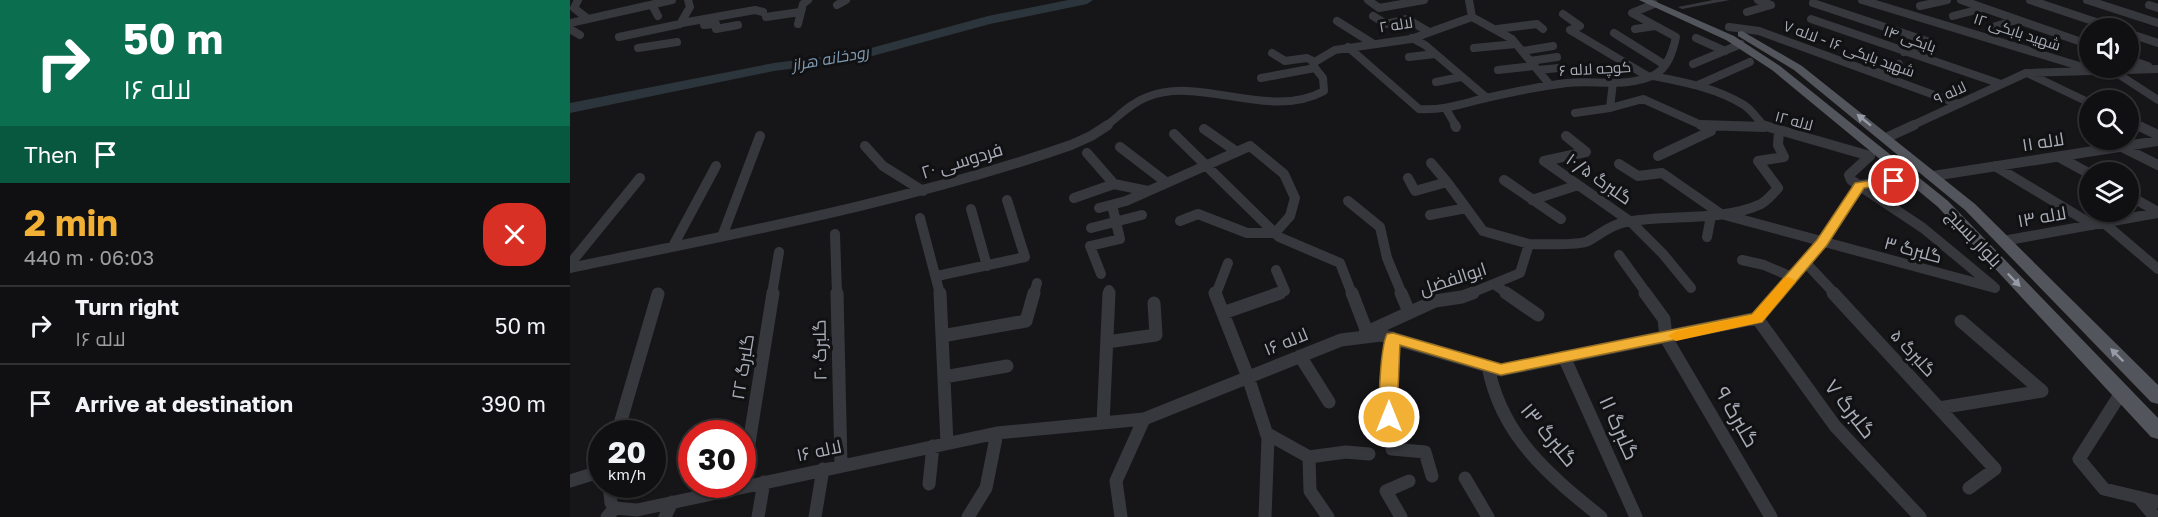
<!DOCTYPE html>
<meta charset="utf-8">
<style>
:root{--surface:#101012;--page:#19191b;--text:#f1f3f6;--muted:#9c9d9f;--line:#303032;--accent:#f2b134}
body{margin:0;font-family:"Golos Text",Cairo,sans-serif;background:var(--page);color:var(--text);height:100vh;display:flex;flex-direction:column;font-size:22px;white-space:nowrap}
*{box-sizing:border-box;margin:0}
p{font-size:20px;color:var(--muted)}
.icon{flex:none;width:33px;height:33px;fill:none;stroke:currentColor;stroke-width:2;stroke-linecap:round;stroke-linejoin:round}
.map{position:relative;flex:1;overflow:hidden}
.drawer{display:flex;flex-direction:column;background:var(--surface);width:570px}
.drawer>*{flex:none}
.banner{background:#0b6e4f;color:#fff;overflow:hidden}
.tools{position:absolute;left:1509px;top:18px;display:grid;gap:12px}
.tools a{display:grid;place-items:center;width:60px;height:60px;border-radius:50%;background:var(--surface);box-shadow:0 2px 4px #0004,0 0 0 2px var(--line);font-size:30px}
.speed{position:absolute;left:18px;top:420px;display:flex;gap:12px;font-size:30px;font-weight:700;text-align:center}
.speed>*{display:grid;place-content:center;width:78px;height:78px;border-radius:50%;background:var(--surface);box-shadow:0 2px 4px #0004,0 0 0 2px var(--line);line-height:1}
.speed small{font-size:15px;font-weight:400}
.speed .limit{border:9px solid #d22;background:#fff;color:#111}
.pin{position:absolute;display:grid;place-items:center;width:51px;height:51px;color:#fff;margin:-26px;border:3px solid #fff;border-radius:50%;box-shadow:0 2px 6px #0007}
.me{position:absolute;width:66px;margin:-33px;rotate:0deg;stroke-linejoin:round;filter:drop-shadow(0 0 4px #0008)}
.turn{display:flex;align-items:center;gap:21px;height:126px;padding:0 24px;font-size:27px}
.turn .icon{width:78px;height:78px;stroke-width:2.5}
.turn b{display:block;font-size:42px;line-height:51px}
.then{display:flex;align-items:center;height:57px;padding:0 24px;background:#0003;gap:12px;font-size:22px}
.round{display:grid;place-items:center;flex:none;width:63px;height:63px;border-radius:24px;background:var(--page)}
.headline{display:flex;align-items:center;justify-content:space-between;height:102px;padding:0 24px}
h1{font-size:36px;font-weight:700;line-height:45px;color:var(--accent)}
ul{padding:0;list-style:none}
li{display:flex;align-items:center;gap:18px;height:78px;padding:0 24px;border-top:2px solid var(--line)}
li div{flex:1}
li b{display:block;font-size:22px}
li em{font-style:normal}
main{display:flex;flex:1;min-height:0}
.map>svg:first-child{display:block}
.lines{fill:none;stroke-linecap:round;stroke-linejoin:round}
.river{fill:#2c353c;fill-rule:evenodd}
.minor-far2{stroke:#37383d;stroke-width:8}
.minor-far1{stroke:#37383d;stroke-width:10}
.minor{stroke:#37383d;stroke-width:13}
.tertiary{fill:#37383d;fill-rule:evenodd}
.primary{fill:#53555c;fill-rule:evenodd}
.oneway{fill:#979ba6}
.route{fill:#f2b134;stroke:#9d7322;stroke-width:1.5}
.slow{fill:#f59e0b}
.labels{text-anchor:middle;stroke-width:6;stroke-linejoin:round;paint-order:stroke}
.far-street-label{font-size:15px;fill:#a8adb8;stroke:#111113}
.far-water-label{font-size:16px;font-style:italic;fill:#7f9bb3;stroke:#111113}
.street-label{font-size:18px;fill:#a8adb8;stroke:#111113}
.near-street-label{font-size:21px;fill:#a8adb8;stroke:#111113}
</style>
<main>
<section class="drawer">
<div class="banner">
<div class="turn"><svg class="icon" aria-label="right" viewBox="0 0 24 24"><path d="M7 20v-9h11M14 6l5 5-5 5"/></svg><div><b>50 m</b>لاله ۱۶</div></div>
<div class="then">Then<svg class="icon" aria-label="arrive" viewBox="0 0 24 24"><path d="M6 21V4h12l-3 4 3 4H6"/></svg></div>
</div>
<div class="headline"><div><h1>2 min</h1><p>440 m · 06:03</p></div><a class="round" style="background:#d93025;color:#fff"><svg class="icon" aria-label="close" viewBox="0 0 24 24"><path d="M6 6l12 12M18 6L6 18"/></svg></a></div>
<ul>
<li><svg class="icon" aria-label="right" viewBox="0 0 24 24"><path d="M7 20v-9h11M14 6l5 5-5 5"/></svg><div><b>Turn right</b><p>لاله ۱۶</p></div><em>50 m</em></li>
<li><svg class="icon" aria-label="arrive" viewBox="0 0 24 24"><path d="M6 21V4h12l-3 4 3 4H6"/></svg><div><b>Arrive at destination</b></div><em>390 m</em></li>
</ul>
</section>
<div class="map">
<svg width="1588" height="517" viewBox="0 0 1588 517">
<rect width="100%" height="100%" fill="#161618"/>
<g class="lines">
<path class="river" d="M498,0h25l-6,4 -97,20 -136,37 -80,10 -204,42v-10l204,-40 79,-10 135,-37z"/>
<path class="minor-far2" d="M8,0l-4,8 14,11
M798,0l11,8 45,-8
M899,0l3,17
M1292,0l224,68
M1391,0l129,45
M1460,0l84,28
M1517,0l71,23
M1243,3l117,39 -26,10
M82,5l6,11
M267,5l9,-5
M1579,5l9,3
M1350,6l27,-6
M1177,12l24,-7 -13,-5
M993,14l17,12 -10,4 79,47
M803,16l13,8 21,-5 22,13
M1383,16l31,-8
M196,17l34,-5
M902,17l40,22 38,46
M1241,19l190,65
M767,21l35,22
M0,23l102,-23
M112,23l73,-13 8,2
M228,24l5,-20 5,-4
M134,25l12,-1v5l22,-4
M1426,26l21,-6
M1159,27l30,4 200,73
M0,29l10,6
M927,29l40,-5 6,5
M1065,29l20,-3
M1044,33l51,32
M1558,33l30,10
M49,37l61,-13 10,-17 -2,-7
M842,38l13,7 62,53
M1126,38l29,13
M778,47l71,62c24,2 45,-6 67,-11 27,-6 54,-12 81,-15 28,-3 61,5 87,-8 14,-7 19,-24 22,-38l-44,-24 22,-9
M68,48l39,-6
M904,48l42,-4
M952,51l31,-5
M702,53l13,8 22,-3 8,4
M839,57l26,-3
M1558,59l20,7
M960,61l27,-4
M1123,64l48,-20
M745,68l-2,-5 22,-13 76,-11 61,-22
M928,70l36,-4
M968,70l21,-2
M1542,70l46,30
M1306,73l23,-9
M1459,74l61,29
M1083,76c31,6 64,12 91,29 8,5 14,15 20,21
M691,78l54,-10
M866,82l25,-5
M1128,85l52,-23
M1040,108l3,-26
M876,109l10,17
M1005,113l35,-5 33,-9 58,26 47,1
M1558,121l12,5
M536,126c13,-10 25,-23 41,-29 53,-22 123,24 177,-6l-1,-13 -8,-10
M1341,126l115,-53 132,-4"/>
<path class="minor-far1" d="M885,125l1,2
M1131,125l63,2
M1192,125l108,31
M1567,125l21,10
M634,129l33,23
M604,134l105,103 61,26 12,31
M996,136l20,16 -42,9 87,61 32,32 28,34
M1316,138l28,-13
M295,146l18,20 40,25
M550,147l47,36
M1552,147l36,18
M517,153l27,31 34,7
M1088,156l53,-25 -7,-4
M1300,156l-21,19 2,5 72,48 70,58
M1489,157l31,17
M861,163l16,19
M1049,164l19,12 24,-3 59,41 274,74
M1425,166l98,59
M1363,176l225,-35
M838,178l7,13 32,-9 36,49 46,13
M934,180l57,39
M1558,195l30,17
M504,198l40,-14
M962,200l46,-15
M778,201l32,26 7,31 15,36
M529,208l27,-7 124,-55 34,28 11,24 -5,18 -15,17h-28l-49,-19 -18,7
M401,209l16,57
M860,215l36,-7
M350,218l20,76
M1534,223l54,46
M521,228l51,-13
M153,234l37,-98
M265,234l2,60
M1137,237l4,-21
M1433,241l155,-28
M103,246l43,-80
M1049,255l28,39
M1172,260l22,5 28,12
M1235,262l30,32
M0,264l70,-86
M0,268c168,-35 338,-66 501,-123l20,-9 17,-11
M706,270l9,21 -9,3
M531,274l-11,-28 30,-7 -8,-34
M367,276l88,-19 -18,-57
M924,284l14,10
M202,294l7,-42
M464,294l3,-11
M539,294v-4
M646,294l12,-31
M899,294l51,-21 9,-29c13,0 49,2 59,-3 13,-7 22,-16 37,-19 42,-8 98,0 136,-18 7,-4 12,-10 17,-16l-20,-27 26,-4 -6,-12 1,-14
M1207,294l45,-52 38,-57 52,-7"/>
<path class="minor" d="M267,293l4,172
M370,293l7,150
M645,293l33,84 20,61 -3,79
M782,293l15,39
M831,293l8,19
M936,293l32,22
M1075,293l19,26 2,19 105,179
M1263,293l162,176 -26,19
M653,313l57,-20
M1187,318l78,108 85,91
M795,333l70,-32 27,-4 11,-4
M372,336l84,-15 8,-28
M823,338l-5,62 4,49 33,3 7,24
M537,342l49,-7 -2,-32
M730,356l29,46
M994,357l72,160
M918,366c13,70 61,109 113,151
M374,377l63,-11
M1551,393l-42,66 25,30 54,13
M1369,408l103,-17 -81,-70
M533,423l6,-130
M696,433l43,24 37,-5 23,2
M47,434l41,-140
M739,457l1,34 18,26
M895,478l23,39
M0,481l32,-10
M39,484l2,19 4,5
M359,484l4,-38
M172,487l31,-194
M1569,498l16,19
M45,508l22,2 360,-77 147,-14 197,-79 40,-5 120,35 256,-52 22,-25
M37,517l8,-9
M95,517l7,-15
M188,517l6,-35
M245,517l8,-48
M398,517l18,-29 11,-55
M551,517l-5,-36 28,-62
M831,517l-15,-26 23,-10"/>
<path class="tertiary" d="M1143,0h17l-48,9 -4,-2z"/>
<path class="primary" d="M1069,0h13l82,36 46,30 168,135 210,217v21l-7,-2 -213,-230 -166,-137 -46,-30z
M1172,31l60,35 173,138 183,181v19l-7,-2 -186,-192 -171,-140 -56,-34v-4z"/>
</g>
<defs><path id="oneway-solid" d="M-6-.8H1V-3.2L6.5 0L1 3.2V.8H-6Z" transform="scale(1.5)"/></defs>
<g class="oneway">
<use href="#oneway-solid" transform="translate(1294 120) rotate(-141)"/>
<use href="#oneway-solid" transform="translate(1444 280) rotate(46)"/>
<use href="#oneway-solid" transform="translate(1547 355) rotate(-135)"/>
</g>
<path class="route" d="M1324,177l5,1v5l-35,5 -37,57 -65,77 -261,53 -101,-30c-1,12 -2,71 -5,76l-6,2 -6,-2c-7,-12 -2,-74 4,-87l6,-1 108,31 251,-50 65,-74 38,-57z"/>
<path class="slow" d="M1219,277l7,4 -34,41 -86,19 -8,-5 8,-5 76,-16 32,-37z"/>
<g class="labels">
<g class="far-street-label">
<text transform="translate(826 25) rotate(-9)" y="5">لاله ۲</text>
<text transform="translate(1447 32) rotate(18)" y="5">شهید بابکی ۱۲</text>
<text transform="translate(1340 39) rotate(19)" y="5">بابکی ۱۴</text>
<text transform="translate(1279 49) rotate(20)" y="5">شهید بابکی ۱۶ - لاله ۷</text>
<text transform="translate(1025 69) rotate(-3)" y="5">کوچه لاله ۶</text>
<text transform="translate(1380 93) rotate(-25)" y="5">لاله ۹</text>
<text transform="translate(1224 121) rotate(15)" y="5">لاله ۱۲</text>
</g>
<g class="far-water-label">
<text transform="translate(260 58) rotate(-10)" y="6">رودخانه هراز</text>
</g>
<g class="street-label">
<text transform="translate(1473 142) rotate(-9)" y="6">لاله ۱۱</text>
<text transform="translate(392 161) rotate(-17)" y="6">فردوسی ۲۰</text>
<text transform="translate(1029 179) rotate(35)" y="6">گلبرگ ۱۰/۵</text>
<text transform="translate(1472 217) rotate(-10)" y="6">لاله ۱۳</text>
<text transform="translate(1404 238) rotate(47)" y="6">بلوار بسیج</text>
<text transform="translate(1343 250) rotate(15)" y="6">گلبرگ ۳</text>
<text transform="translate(883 279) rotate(-18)" y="6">ابوالفضل</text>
<text transform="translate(716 342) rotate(-22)" y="6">لاله ۱۶</text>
<text transform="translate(250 350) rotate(-91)" y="6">گلبرگ ۲۰</text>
<text transform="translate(1343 353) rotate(47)" y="6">گلبرگ ۵</text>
<text transform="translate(173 367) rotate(-81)" y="6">گلبرگ ۲۲</text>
<text transform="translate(249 451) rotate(-12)" y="6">لاله ۱۶</text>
</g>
<g class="near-street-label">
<text transform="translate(1280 409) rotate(52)" y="7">گلبرگ ۷</text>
<text transform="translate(1167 417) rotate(60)" y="7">گلبرگ ۹</text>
<text transform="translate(1049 428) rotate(66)" y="7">گلبرگ ۱۱</text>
<text transform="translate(979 435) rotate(50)" y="7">گلبرگ ۱۳</text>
</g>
</g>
</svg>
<div class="tools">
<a><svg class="icon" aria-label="sound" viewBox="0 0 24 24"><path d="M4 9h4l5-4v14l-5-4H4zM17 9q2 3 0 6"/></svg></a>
<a><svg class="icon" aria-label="search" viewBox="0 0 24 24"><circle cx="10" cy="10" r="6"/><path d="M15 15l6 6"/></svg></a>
<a><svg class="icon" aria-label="layers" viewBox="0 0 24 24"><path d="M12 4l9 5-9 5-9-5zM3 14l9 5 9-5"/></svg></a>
</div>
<div class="speed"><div>20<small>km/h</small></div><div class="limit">30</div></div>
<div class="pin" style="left:1324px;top:181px;background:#d93025"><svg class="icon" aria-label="arrive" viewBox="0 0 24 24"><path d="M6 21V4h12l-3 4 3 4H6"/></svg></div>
<svg class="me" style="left:819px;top:417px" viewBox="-20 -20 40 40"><circle r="17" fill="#f2b134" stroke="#fff" stroke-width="3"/><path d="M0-11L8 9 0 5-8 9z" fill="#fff"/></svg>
</div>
</main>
